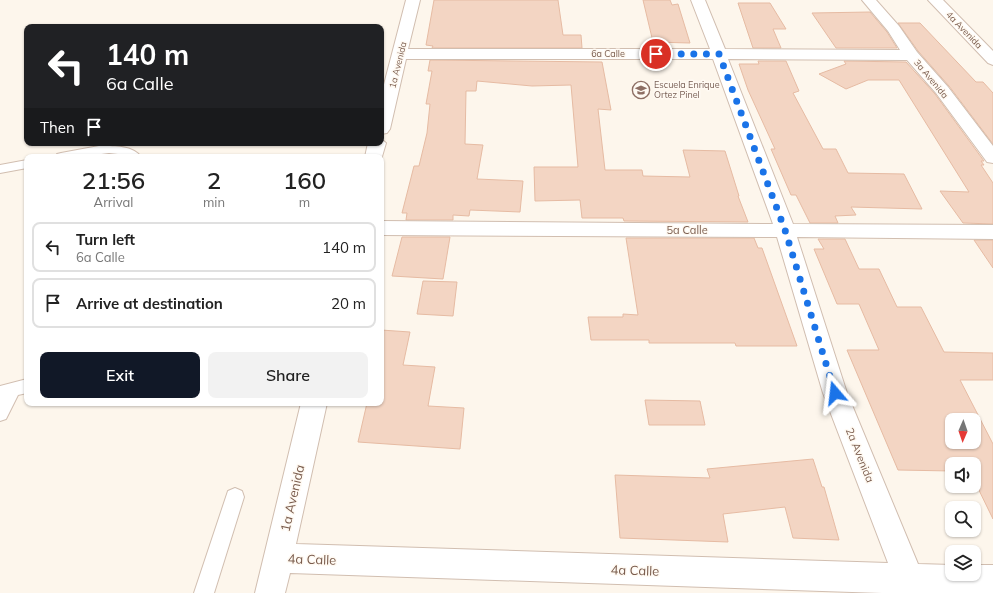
<!DOCTYPE html>
<style>
:root{--surface:#fff;--page:#f2f2f2;--text:#222;--muted:#767676;--line:#e0e0e0;--accent:#111827}
body{margin:0;font-family:Mulish,sans-serif;background:var(--page);color:var(--text);height:100vh;display:flex;flex-direction:column;font-size:15px;white-space:nowrap}
*{box-sizing:border-box;margin:0}
p{font-size:13px;color:var(--muted)}
.icon{flex:none;width:22px;height:22px;fill:none;stroke:currentColor;stroke-width:2;stroke-linecap:round;stroke-linejoin:round}
.map{position:relative;flex:1;overflow:hidden}
.sheet{position:absolute;left:24px;top:154px;width:360px;height:252px;display:flex;flex-direction:column;background:var(--surface);border-radius:8px;box-shadow:0 1px 3px #0004}
.sheet>*{flex:none}
.guide{position:absolute;left:24px;top:24px;width:360px;height:122px;border-radius:8px;box-shadow:0 1px 3px #0004;background:#202124;color:#fff;overflow:hidden}
.needle{width:26px;rotate:182deg}
.fabs{position:absolute;left:945px;top:413px;display:grid;gap:8px}
.fabs a{display:grid;place-items:center;width:36px;height:36px;border-radius:8px;background:var(--surface);box-shadow:0 1px 3px #0004;font-size:20px}
.pin{position:absolute;display:grid;place-items:center;width:34px;height:34px;color:#fff;margin:-17px;border:2px solid #fff;border-radius:50%;box-shadow:0 1px 4px #0007}
.me{position:absolute;width:44px;margin:-22px;rotate:343deg;stroke-linejoin:round;filter:drop-shadow(0 0 3px #0008)}
.turn{display:flex;align-items:center;gap:14px;height:84px;padding:0 16px;font-size:18px}
.turn .icon{width:52px;height:52px;stroke-width:2.5}
.turn b{display:block;font-size:28px;line-height:34px}
.then{display:flex;align-items:center;height:38px;padding:0 16px;background:#0003;gap:8px;font-size:15px}
.eta{display:flex;justify-content:space-evenly;align-items:center;height:68px;text-align:center}
.eta b{font-size:24px;font-weight:600;line-height:28px}
.cta{display:flex;gap:8px;margin-top:auto;padding:8px 16px}
.cta a{flex:1;height:46px;border-radius:8px;background:var(--accent);color:#fff;font-size:16px;font-weight:600;line-height:46px;text-align:center}
.cta a+a{background:var(--page);color:var(--text)}
ul{padding:0;list-style:none}
li{display:flex;align-items:center;gap:12px;height:50px;margin:0 8px 6px;padding:0 8px;border:2px solid var(--line);border-radius:8px}
li div{flex:1}
li b{display:block;font-size:15px}
li em{font-style:normal}
.map>svg:first-child{display:block}
.building{fill:#f3d5c3;stroke:#e6bba3;fill-rule:evenodd}
.lines{fill:none;stroke-linecap:round;stroke-linejoin:round}
.service-casing{stroke:#d1beb0;stroke-width:2}
.minor-casing{stroke:#d1beb0;stroke-width:2}
.service{fill:#fff;fill-rule:evenodd}
.minor{fill:#fff;fill-rule:evenodd}
.route{stroke:#1a73e8;stroke-width:7;stroke-dasharray:0 12.6}
.labels{text-anchor:middle;stroke-width:3;stroke-linejoin:round;paint-order:stroke}
.far-street-label{font-size:9px;fill:#7a5c4d;stroke:#fffaf3}
.far-education-label{font-size:9px;fill:#785e54;stroke:#fffaf3;text-anchor:start}
.street-label{font-size:11px;fill:#7a5c4d;stroke:#fffaf3}
.near-street-label{font-size:13px;fill:#7a5c4d;stroke:#fffaf3}
</style>
<div class="map">
<svg width="993" height="593" viewBox="0 0 993 593">
<rect width="100%" height="100%" fill="#fdf6ec"/>
<path class="building" d="M434,0h124l5,35h18l1,13h-150l1,-2 -7,-1z
M643,0h27l2,5 6,-1 12,39 -37,-1z
M738,3h32l16,26h-13l8,19h-28z
M870,12l17,20 10,16h-61l-24,-35z
M898,23h22l56,59h7l10,11v51l-44,-58 -31,-35z
M430,60l172,2 9,48 -13,-1 7,61h37l1,6 47,1 -7,-27 42,1 14,45h-1l10,26 -124,-1 -1,-3h-41l-2,-18 -45,1 -1,-34h44l-7,-82 -39,1 -55,-5 -1,10h-10l-1,53 18,1 -6,34 46,2 -3,31 -50,-2 -1,6 -16,-1v5h-47l1,-7h-5l12,-47h5l8,-33 3,-29h-4l6,-33h-4z
M758,61h28l13,30 -6,2 30,56h13l12,24 56,1 18,35 -71,-2 5,8 -21,1 3,7h-28l-14,-28h-5l-20,-46h4l-27,-59 -9,-26h20z
M844,61l62,1 29,32 49,67h-3l3,4h-3l12,18v41l-30,-1 -23,-32 29,1 -70,-112h-31l-22,9 -27,-15 27,-10z
M402,237h48l-7,42 -51,-3z
M626,238h128l4,10h4l35,98h-61l-1,-3h-86v-3h-58l-3,-23h35v-3l15,1z
M818,239h27l14,30h20l18,38h24l23,45 49,1v27h-33l33,64v75l-19,-39v-16h-22v7l-54,-1 -51,-120h32l-20,-46h-22l-23,-55h10zM952,420h22v22h-22z
M974,240h19v28z
M423,281l34,1 -4,34 -36,-2z
M381,330l29,2 -7,33 32,2 -7,39 36,2 -4,41 -102,-7 9,-39h14z
M645,400l55,1 5,24h-56z
M813,459l9,28h2l15,53 -46,-2 -8,-31 -62,7 5,28 -108,-4 -5,-63 95,3 -3,-9z"/>
<g class="lines">
<defs>
<path id="service" d="M99,146c13,0 34,-1 42,11h-15l-8,-3 -9,-1 -31,4h-23l2,-3 4,-1z
M27,160v8l-27,5v-8z
M27,379v14l-9,2 -12,24 -6,2v-35z
M235,488l7,3 2,6 -30,96h-20l34,-102z"/>
<path id="minor" d="M406,0h14l-12,49h302l-19,-49h14l20,49 175,1 -12,-19 -26,-31h14l23,26 18,26 31,35 45,59v17l-6,-1 -51,-69 -29,-33 -179,-1 65,165 200,1v14l-196,-2 50,156 71,171 34,1v9h22v-9h19v28h-111l-592,-20 -5,20h-30l46,-190h26l-31,141 592,19 -65,-170 -46,-156 -396,-2v-14l392,3 -60,-165h-307l-16,70 -3,4 -6,1v-38z
M928,0h15l50,51v14l-5,-2z
M381,139l5,4 -5,17v-3h-16l3,-14h13z"/>
</defs>
<use href="#service" class="service-casing"/>
<use href="#minor" class="minor-casing"/>
<use href="#service" class="service"/>
<use href="#minor" class="minor"/>
</g>
<g class="lines">
<path class="route" d="M656,54h63l66,176 50,163"/>
</g>
<defs>
<symbol id="school-ring" viewBox="-11 -11 22 22"><circle r="9.5" fill="#fffaf3" stroke="#8d6e63" stroke-width="1.5"/><path d="M0-5L7-2L0 1L-7-2ZM-4 1L0 2.5L4 1V4Q0 6-4 4Z" fill="#8d6e63"/></symbol>
</defs>
<g fill-rule="evenodd">
<use href="#school-ring" x="631" y="80" width="20" height="20"/>
</g>
<g class="labels">
<g class="far-street-label">
<text transform="translate(964 30) rotate(46)" y="3">4a Avenida</text>
<text x="608" y="57">6a Calle</text>
<text transform="translate(398 65) rotate(-76)" y="3">1a Avenida</text>
<text transform="translate(931 79) rotate(50)" y="3">3a Avenida</text>
</g>
<g class="far-education-label">
<text x="654" y="88">Escuela Enrique<tspan x="654" dy="10">Ortez Pinel</tspan></text>
</g>
<g class="street-label">
<text x="687" y="234">5a Calle</text>
<text transform="translate(860 455) rotate(68)" y="4">2a Avenida</text>
</g>
<g class="near-street-label">
<text transform="translate(292 498) rotate(-77)" y="5">1a Avenida</text>
<text transform="translate(312 559) rotate(2)" y="5">4a Calle</text>
<text transform="translate(635 570) rotate(2)" y="5">4a Calle</text>
</g>
</g>
</svg>
<div class="fabs">
<a><svg class="needle" viewBox="-14 -14 28 28"><path d="M0-13l5 13h-10z" fill="#e53935"/><path d="M0 13l5-13h-10z" fill="#767676"/></svg></a>
<a><svg class="icon" aria-label="sound" viewBox="0 0 24 24"><path d="M4 9h4l5-4v14l-5-4H4zM17 9q2 3 0 6"/></svg></a>
<a><svg class="icon" aria-label="search" viewBox="0 0 24 24"><circle cx="10" cy="10" r="6"/><path d="M15 15l6 6"/></svg></a>
<a><svg class="icon" aria-label="layers" viewBox="0 0 24 24"><path d="M12 4l9 5-9 5-9-5zM3 14l9 5 9-5"/></svg></a>
</div>
<div class="pin" style="left:656px;top:54px;background:#d93025"><svg class="icon" aria-label="arrive" viewBox="0 0 24 24"><path d="M6 21V4h12l-3 4 3 4H6"/></svg></div>
<svg class="me" style="left:835px;top:393px" viewBox="-20 -20 40 40"><path d="M0-17L14 15 0 8-14 15z" fill="#1a73e8" stroke="#fff" stroke-width="4"/></svg>
<div class="guide">
<div class="turn"><svg class="icon" aria-label="left" viewBox="0 0 24 24"><path d="M17 20v-9H6M10 6l-5 5 5 5"/></svg><div><b>140 m</b>6a Calle</div></div>
<div class="then">Then<svg class="icon" aria-label="arrive" viewBox="0 0 24 24"><path d="M6 21V4h12l-3 4 3 4H6"/></svg></div>
</div>
<section class="sheet">
<div class="eta">
<div><b>21:56</b><p>Arrival</p></div>
<div><b>2</b><p>min</p></div>
<div><b>160</b><p>m</p></div>
</div>
<ul>
<li><svg class="icon" aria-label="left" viewBox="0 0 24 24"><path d="M17 20v-9H6M10 6l-5 5 5 5"/></svg><div><b>Turn left</b><p>6a Calle</p></div><em>140 m</em></li>
<li><svg class="icon" aria-label="arrive" viewBox="0 0 24 24"><path d="M6 21V4h12l-3 4 3 4H6"/></svg><div><b>Arrive at destination</b></div><em>20 m</em></li>
</ul>
<div class="cta"><a>Exit</a><a>Share</a></div>
</section>
</div>
